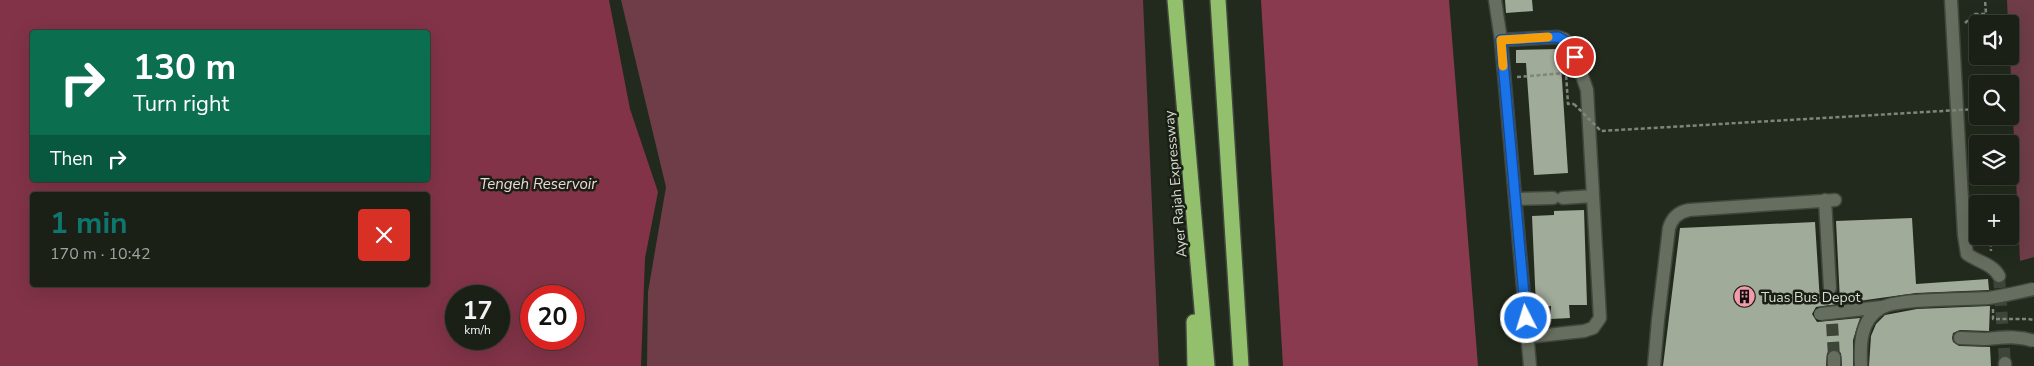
<!DOCTYPE html>
<meta charset="utf-8">
<style>
:root{--surface:#1a2016;--page:#272d23;--text:#f1f3f6;--muted:#9fa3a1;--line:#383e35;--accent:#0f766e}
body{margin:0;font-family:"Nunito Sans",sans-serif;background:var(--page);color:var(--text);height:100vh;display:flex;flex-direction:column;font-size:19px;white-space:nowrap}
*{box-sizing:border-box;margin:0}
p{font-size:16px;color:var(--muted)}
.icon{flex:none;width:28px;height:28px;fill:none;stroke:currentColor;stroke-width:2;stroke-linecap:round;stroke-linejoin:round}
.map{position:relative;flex:1;overflow:hidden}
.details{position:absolute;left:30px;top:192px;width:400px;height:95px;display:flex;flex-direction:column;background:var(--surface);border-radius:5px;box-shadow:0 5px 20px #0002,0 0 0 1px var(--line)}
.details>*{flex:none}
.guide{position:absolute;left:30px;top:30px;width:400px;height:152px;border-radius:5px;box-shadow:0 5px 20px #0002,0 0 0 1px var(--line);background:#0b6e4f;color:#fff;overflow:hidden}
.fabs{position:absolute;left:1969px;top:15px;display:grid;gap:10px}
.fabs a{display:grid;place-items:center;width:50px;height:50px;border-radius:5px;background:var(--surface);box-shadow:0 5px 20px #0002,0 0 0 1px var(--line);font-size:25px}
.speed{position:absolute;left:445px;top:285px;display:flex;gap:10px;font-size:25px;font-weight:700;text-align:center}
.speed>*{display:grid;place-content:center;width:65px;height:65px;border-radius:50%;background:var(--surface);box-shadow:0 5px 20px #0002,0 0 0 1px var(--line);line-height:1}
.speed small{font-size:12px;font-weight:400}
.speed .limit{border:8px solid #d22;background:#fff;color:#111}
.pin{position:absolute;display:grid;place-items:center;width:42px;height:42px;color:#fff;margin:-21px;border:2px solid #fff;border-radius:50%;box-shadow:0 1px 5px #0007}
.me{position:absolute;width:55px;margin:-28px;rotate:355deg;stroke-linejoin:round;filter:drop-shadow(0 0 4px #0008)}
.turn{display:flex;align-items:center;gap:18px;height:105px;padding:0 20px;font-size:22px}
.turn .icon{width:65px;height:65px;stroke-width:2.5}
.turn b{display:block;font-size:35px;line-height:42px}
.then{display:flex;align-items:center;height:48px;padding:0 20px;background:#0003;gap:10px;font-size:19px}
.round{display:grid;place-items:center;flex:none;width:52px;height:52px;border-radius:5px;background:var(--page)}
.headline{display:flex;align-items:center;justify-content:space-between;height:85px;padding:0 20px}
h1{font-size:30px;font-weight:700;line-height:38px;color:var(--accent)}
.map>svg:first-child{display:block}
.green{fill:#6e3d48}
.forest{fill:#8a3a4e}
.water{fill:#823348;fill-rule:evenodd}
.building{fill:#a1ab9a}
.lines{fill:none;stroke-linecap:round;stroke-linejoin:round}
.minor-tunnel{stroke:#3d4539;stroke-width:12;stroke-dasharray:12 6;stroke-linecap:butt}
.minor-casing{stroke:#41473d;stroke-width:15}
.highway-casing{stroke:#41473d;stroke-width:18}
.path{stroke:#7e857a;stroke-width:2.5;stroke-dasharray:4 2.5;stroke-linecap:butt}
.minor{stroke:#666e5f;stroke-width:12}
.highway{stroke:#93c06c;stroke-width:15}
.minor-bridge-casing{stroke:#41473d;stroke-width:15;stroke-linecap:butt}
.path-bridge{stroke:#7e857a;stroke-width:2.5;stroke-dasharray:4 2.5;stroke-linecap:butt}
.minor-bridge{stroke:#666e5f;stroke-width:12}
.route-casing{stroke:#114b97;stroke-width:12}
.route{stroke:#1a73e8;stroke-width:9}
.slow{stroke:#f59e0b;stroke-width:9}
.labels{text-anchor:middle;stroke-width:5;stroke-linejoin:round;paint-order:stroke}
.street-label{font-size:14px;fill:#d8ddd5;stroke:#192013}
.poi-label{font-size:14px;fill:#d8ddd5;stroke:#192013;text-anchor:start}
.water-label{font-size:15px;font-style:italic;fill:#f0d7db;stroke:#192013}
</style>
<div class="map">
<svg width="2034" height="366" viewBox="0 0 2034 366">
<rect width="100%" height="100%" fill="#222a1d"/>
<path class="green" d="M621,0h522l16,366h-512l1,-74 18,-105z
M2007,0h27v257l-14,4 -10,-205v-32h-2z"/>
<path class="forest" d="M1261,0h188l29,366h-195z"/>
<path class="water" d="M0,0h609l21,109 28,83 -13,66 -4,108h-641zM32,32h396v148h-396zM32,195h396v90h-396zM499,296v43h-43v-43zM574,296v43h-43v-43z"/>
<path class="building" d="M1505,0h27l1,11 -27,2z
M1560,49l8,124 -34,2 -8,-112h-10v-13z
M1584,210l3,95h-18l1,13 -19,1v-13l-15,1 -4,-91 22,-1v-4z
M1912,218l4,66 72,-5 1,11 -73,3 -100,14 -4,7 5,8 43,-4 -7,22v26h-11l-1,-13 -7,-4 -7,4 -1,13h-163l17,-138 135,-6 5,80 20,-1 -4,-80z
M1990,306l-1,25 -29,-1 -7,3 -1,5 1,4 6,4 31,1 1,19h-122l2,-30 5,-12 9,-9 32,-6z"/>
<g class="lines">
<path class="minor-tunnel" d="M1999,276l6,87
M1830,288l4,69"/>
<defs>
<path id="minor" d="M1495,0l6,40 29,326
M1951,0l13,235 3,19c11,8 26,10 32,22
M1501,40l57,-3 6,2 8,8 15,43 13,228 -7,10 -9,3 -56,6
M1563,198l30,-2
M1515,199l38,-1
M1825,200l5,88
M1960,338l25,1
M1834,357v9
M2005,363v3
M1654,366l4,-46 11,-92c3,-10 9,-16 20,-18l146,-10"/>
<path id="highway" d="M1175,0l32,366
M1218,0l23,366
M1194,322l1,44"/>
</defs>
<use href="#minor" class="minor-casing"/>
<use href="#highway" class="highway-casing"/>
<path class="path" d="M1965,23l10,-9h11l-1,-14
M1517,77l49,-4 2,31h6
M1970,107h7v2
M1990,236l1,15
M1993,309v10h35l6,1"/>
<use href="#minor" class="minor"/>
<use href="#highway" class="highway"/>
<defs>
<path id="minor-bridge" d="M1820,314l62,-7
M1985,339c17,-1 33,-4 49,2
M1861,366c-1,-21 -1,-46 20,-58 18,-10 84,-8 108,-10 15,-2 30,-6 45,-9"/>
</defs>
<use href="#minor-bridge" class="minor-bridge-casing"/>
<path class="path-bridge" d="M1574,104l27,27 376,-22"/>
<use href="#minor-bridge" class="minor-bridge"/>
</g>
<g class="lines">
<defs>
<path id="route" d="M1526,318l-25,-278 57,-3 11,6 6,14"/>
</defs>
<use href="#route" class="route-casing"/>
<use href="#route" class="route"/>
<path class="slow" d="M1503,66l-2,-26 47,-3"/>
</g>
<defs>
<symbol id="building-disc" viewBox="-11 -11 22 22"><circle r="9.5" fill="#f39aac" stroke="#192013"/><path d="M-4-6H4V6H1V3H-1V6H-4ZM-2.5-4.3h1.7v1.8h-1.7ZM.8-4.3h1.7v1.8H.8ZM-2.5-1h1.7V.8h-1.7ZM.8-1h1.7V.8H.8Z" fill="#111"/></symbol>
</defs>
<g fill-rule="evenodd">
<use href="#building-disc" x="1732" y="284" width="25" height="25"/>
</g>
<g class="labels">
<g class="street-label">
<text transform="translate(1175 184) rotate(-95)" y="5">Ayer Rajah Expressway</text>
</g>
<g class="poi-label">
<text x="1761" y="302">Tuas Bus Depot</text>
</g>
<g class="water-label">
<text x="538" y="189">Tengeh Reservoir</text>
</g>
</g>
</svg>
<div class="fabs">
<a><svg class="icon" aria-label="sound" viewBox="0 0 24 24"><path d="M4 9h4l5-4v14l-5-4H4zM17 9q2 3 0 6"/></svg></a>
<a><svg class="icon" aria-label="search" viewBox="0 0 24 24"><circle cx="10" cy="10" r="6"/><path d="M15 15l6 6"/></svg></a>
<a><svg class="icon" aria-label="layers" viewBox="0 0 24 24"><path d="M12 4l9 5-9 5-9-5zM3 14l9 5 9-5"/></svg></a>
<a>+</a>
</div>
<div class="speed"><div>17<small>km/h</small></div><div class="limit">20</div></div>
<div class="pin" style="left:1575px;top:57px;background:#d93025"><svg class="icon" aria-label="arrive" viewBox="0 0 24 24"><path d="M6 21V4h12l-3 4 3 4H6"/></svg></div>
<svg class="me" style="left:1526px;top:318px" viewBox="-20 -20 40 40"><circle r="17" fill="#1a73e8" stroke="#fff" stroke-width="3"/><path d="M0-11L8 9 0 5-8 9z" fill="#fff"/></svg>
<div class="guide">
<div class="turn"><svg class="icon" aria-label="right" viewBox="0 0 24 24"><path d="M7 20v-9h11M14 6l5 5-5 5"/></svg><div><b>130 m</b>Turn right</div></div>
<div class="then">Then<svg class="icon" aria-label="right" viewBox="0 0 24 24"><path d="M7 20v-9h11M14 6l5 5-5 5"/></svg></div>
</div>
<section class="details">
<div class="headline"><div><h1>1 min</h1><p>170 m · 10:42</p></div><a class="round" style="background:#d93025;color:#fff"><svg class="icon" aria-label="close" viewBox="0 0 24 24"><path d="M6 6l12 12M18 6L6 18"/></svg></a></div>
</section>
</div>
